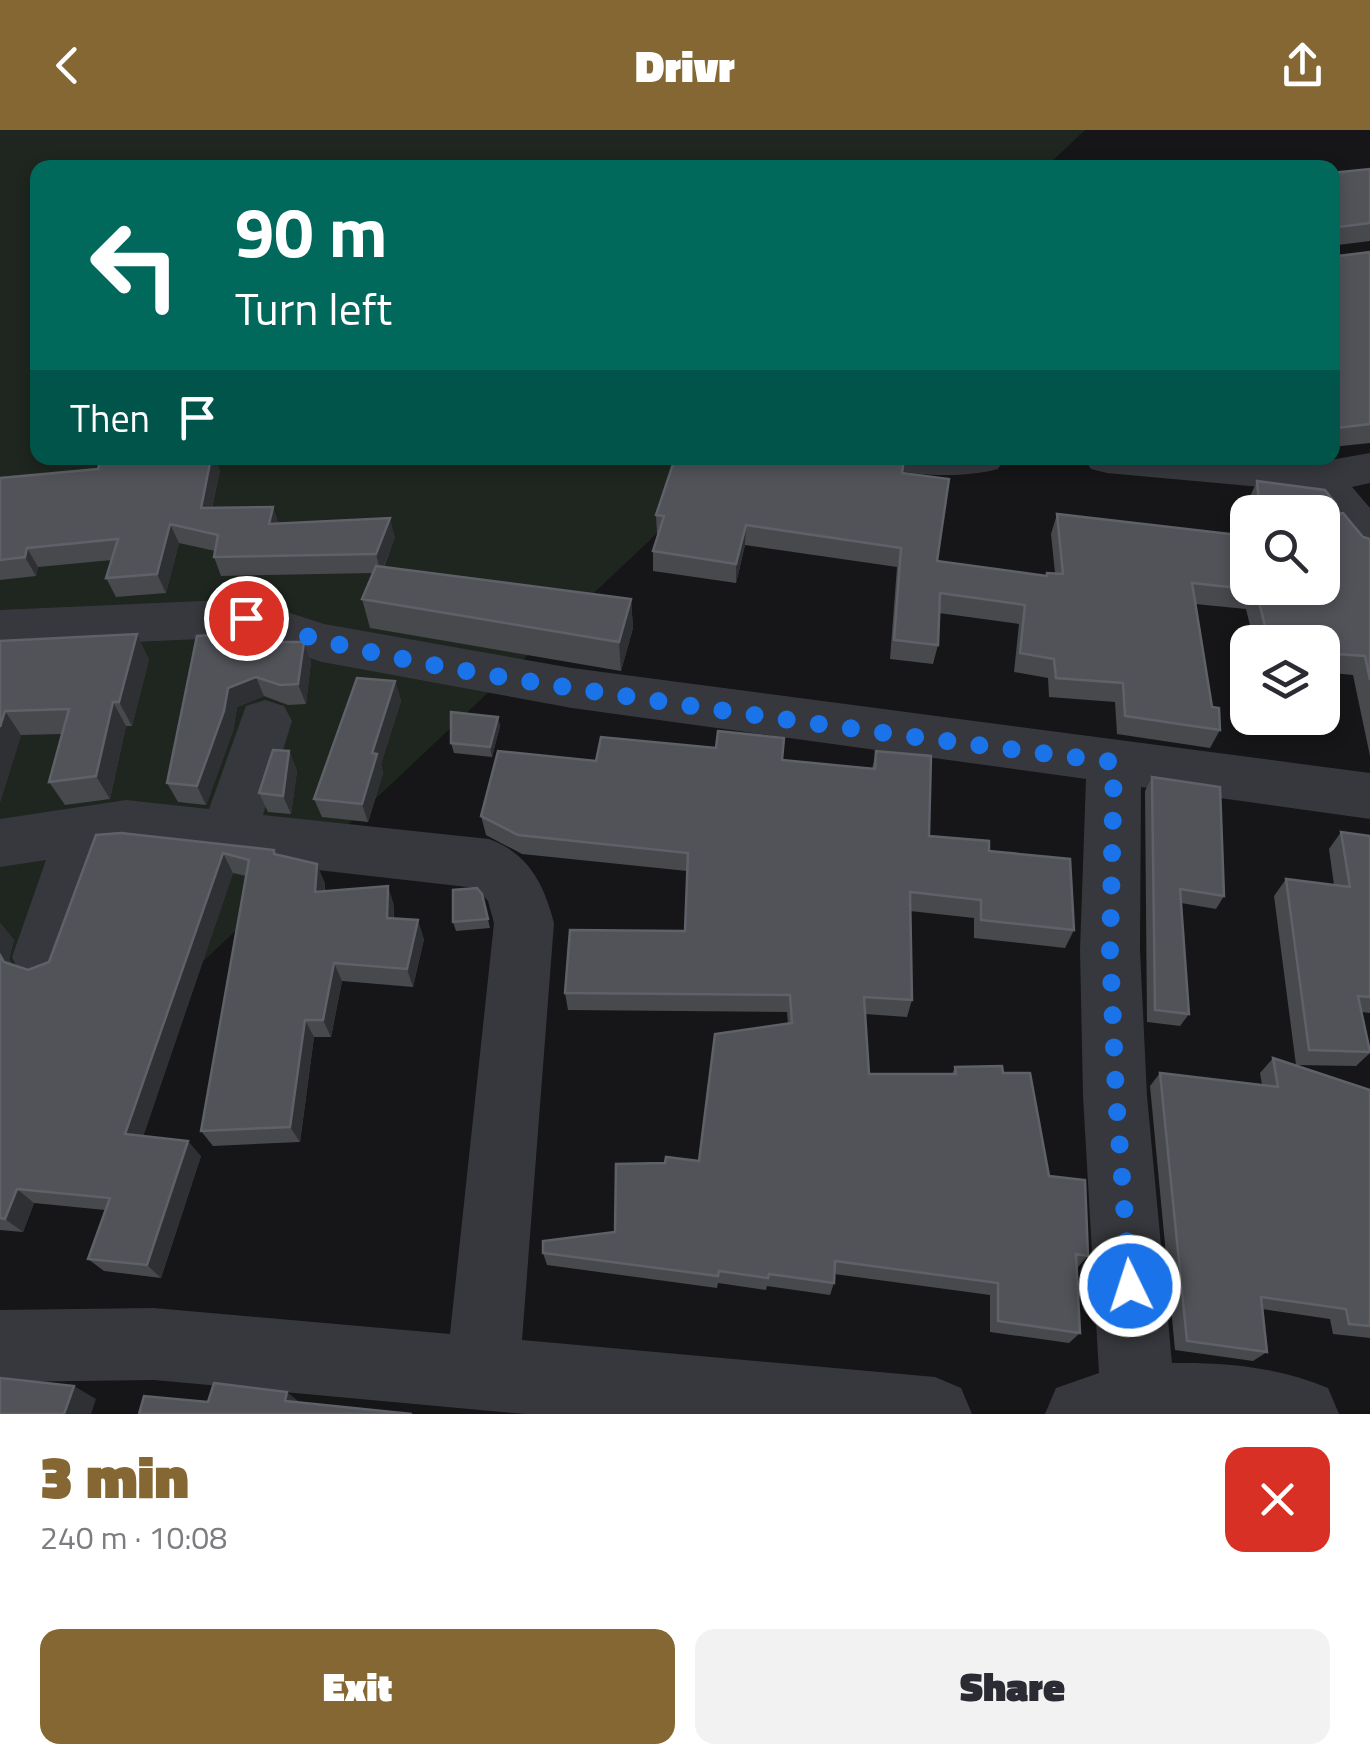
<!DOCTYPE html>
<meta charset="utf-8">
<style>
:root{--surface:#fff;--page:#f2f2f3;--text:#2b2b33;--muted:#7c7c81;--accent:#856733}
body{margin:0;font-family:"Titillium Web",sans-serif;background:var(--page);color:var(--text);height:100vh;display:flex;flex-direction:column;font-size:38px;white-space:nowrap}
*{box-sizing:border-box;margin:0}
p{font-size:32px;color:var(--muted)}
.icon{flex:none;width:55px;height:55px;fill:none;stroke:currentColor;stroke-width:2;stroke-linecap:round;stroke-linejoin:round}
.map{position:relative;height:1284px;overflow:hidden}
.details{display:flex;flex-direction:column;background:var(--surface);flex:1}
.details>*{flex:none}
.top-card{position:absolute;left:30px;top:30px;width:1310px;height:305px;border-radius:20px;box-shadow:0 5px 15px #0003;background:#00695c;color:#fff;overflow:hidden}
.tools{position:absolute;left:1230px;top:365px;display:grid;gap:20px}
.tools a{display:grid;place-items:center;width:110px;height:110px;border-radius:20px;background:var(--surface);box-shadow:0 5px 15px #0003;font-size:50px}
.pin{position:absolute;display:grid;place-items:center;width:85px;height:85px;color:#fff;margin:-42px;border:5px solid #fff;border-radius:50%;box-shadow:0 2px 10px #0007}
.me{position:absolute;width:110px;margin:-55px;rotate:356deg;stroke-linejoin:round;filter:drop-shadow(0 0 8px #0008)}
.turn{display:flex;align-items:center;gap:35px;height:210px;padding:0 40px;font-size:45px}
.turn .icon{width:130px;height:130px;stroke-width:2.5}
.turn b{display:block;font-size:70px;line-height:85px}
.then{display:flex;align-items:center;height:95px;padding:0 40px;background:#0003;gap:20px;font-size:38px}
.round{display:grid;place-items:center;flex:none;width:105px;height:105px;border-radius:20px;background:var(--page)}
.overview{display:flex;align-items:center;justify-content:space-between;height:170px;padding:0 40px}
h1{font-size:60px;font-weight:800;line-height:75px;color:var(--accent)}
.button{display:flex;gap:20px;margin-top:auto;padding:20px 40px}
.button a{flex:1;height:115px;border-radius:20px;background:var(--accent);color:#fff;font-size:40px;font-weight:800;line-height:115px;text-align:center}
.button a+a{background:var(--page);color:var(--text)}
header{display:flex;justify-content:space-between;align-items:center;height:130px;padding:0 40px;background:var(--accent);color:#fff;font-size:45px;font-weight:800}
.map>svg:first-child{display:block}
.green{fill:#1e261f}
.lines{fill:none;stroke-linecap:round;stroke-linejoin:round}
.minor{fill:#37383d;fill-rule:evenodd}
.wall{fill:#47494d}
.shaded-wall{fill:#2f3033}
.building{fill:#525359;stroke:#5f6168;stroke-width:2.5}
.route{stroke:#1a73e8;stroke-width:18;stroke-dasharray:0 32.4}
</style>
<header><svg class="icon" aria-label="back" viewBox="0 0 24 24"><path d="M15 5l-7 7 7 7"/></svg>Drivr<svg class="icon" aria-label="share" viewBox="0 0 24 24"><path d="M12 15V3M7 8l5-5 5 5M5 13v7h14v-7"/></svg></header>
<div class="map">
<svg width="1370" height="1284" viewBox="0 0 1370 1284">
<rect width="100%" height="100%" fill="#161618"/>
<path class="green" d="M0,0h1085l-40,38h-1007v290h699l-737,695z"/>
<g class="lines">
<path class="minor" d="M1370,323v30l-18,4 18,21v50l-17,-5 -48,-62 -198,-18 -16,-4 -7,-11 246,2z
M886,328h119l-7,11c-31,8 -75,8 -106,0z
M247,469l77,25 248,44 798,105v46l-229,-32 -1,163 7,146 25,267c53,-1 107,4 156,25l11,26h-294l11,-26 43,-15 -16,-277 -3,-146 6,-171 -514,-71 -250,-46 -77,-25 -245,11v-38z
M265,570l19,6 8,15 -29,94 226,24c39,14 55,45 65,84l-32,417 413,37 26,11 11,26h-447l-371,-34 -154,2v-72l154,-2 296,26 44,-411 -6,-22 -12,-13 -350,-40 -20,3 -43,125 -21,8 -21,-8 -9,-19 34,-97 -46,7v-48l126,-19 83,9 37,-103z"/>
</g>
<path class="wall" d="M1370,39v72l-32,4v11l32,-4v191l-38,4v-274z
M220,340l-8,38 61,-1 5,16 117,14 -11,30 247,32 2,29 -12,43 -251,-43 -8,-29 11,-26 -152,3 -7,-19 1,-6 -36,-8 -13,50 -50,4 -10,-19 6,-18 -74,7 -2,9 -36,4v-102z
M902,343l35,88 109,15 1,-3h8l-4,-39 6,-20 179,20 -2,-11 9,-19h5v-3l9,-20 80,33 26,23 7,2v217l-17,-81 -31,-3v-30h-68l-8,-33 -51,-5 17,103 8,23 -10,18 -93,-14 -2,-32 -66,-5 -1,-19 -34,-6 5,-48 -80,-11 -1,32 -5,19 -43,-5 7,-92 -152,-22 -9,38 -83,-12v-20l5,-17h-1l-1,-19z
M263,502l4,10h37l7,20 -5,42 -18,1 -24,-9 -27,11 -4,24 -27,74 -28,-3 -11,-19z
M0,511l149,18 -17,67h-6l-16,73 -45,6 -16,-23 13,-48 -41,1 -21,67z
M395,551l6,20 -20,63 2,9 -15,49 -46,-5 -8,-18z
M498,587l2,9 -8,31 -38,-4 -3,-10z
M289,621l8,20 -6,43 -23,-2 -9,-19z
M876,621l53,85 60,15 85,79 -9,18 -91,-10v-20l-64,-7 2,89 -5,17 -42,-3 4,60h83l3,-7 48,6 46,103 39,80 -11,12 3,65 -11,10 -79,-11v-37l-156,-21v9l-4,12 -63,-9 -1,4 -48,-7 -1,5 -170,-23 -4,-12 72,-21 50,-69 34,-2 89,-137 -1,-12 -219,-2 -3,-17 120,-62 2,-60 -165,-17 -36,-19 -5,-19 115,-55 186,-1 90,9z
M1152,647l72,119 -8,13 -35,-6 8,111 -9,12 -33,-4 -2,-231z
M1341,702l29,4v177l-8,-1 8,41 -14,13 -60,-1 -22,-169 12,-17 48,6 -5,-36z
M96,705l180,19 49,29v8l69,14v13l30,21 -11,48 -71,-6 -11,56h-17l-14,105 -87,4 -12,-15 45,-255 -13,-3 -90,263 58,20 -40,122 -57,-7 -16,-12 17,-49 -71,-7 -11,29 -23,-2v-307l14,17 -5,19 3,5 16,6 21,-8z
M482,764l8,34 -34,3 -3,-9z
M1273,928l97,32v248l-37,-4 -3,-15 -68,-10 5,43 -14,9 -78,-11 -25,-264 10,-13 102,12 -2,-12z"/>
<path class="shaded-wall" d="M211,328h4l5,12 -12,57 -7,-19z
M273,377l6,19 -10,-2z
M390,388l5,19 -14,36 -5,-19z
M170,394l9,19 -13,50 -9,-19z
M746,395l-1,20 -9,38v-19z
M27,418l11,19 -2,9 -11,-19z
M631,469l2,29 -12,43 -2,-29z
M137,504l12,25 -17,67 -13,-24z
M304,512l7,20 -5,42 -8,-20z
M256,547l8,19 -27,11 -4,24 -27,74 -9,-19 31,-98z
M395,551l6,20 -20,63 2,9 -15,49 -6,-18 10,-51z
M113,572l13,24 -16,73 -14,-23z
M5,581l16,24 -21,67v-75z
M498,587l2,9 -8,31 -2,-10z
M289,621l8,20 -6,43 -8,-18z
M223,723l10,20 -94,276 -14,-15z
M317,734l8,19 -2,28 -8,-19z
M388,756l6,19 -1,31 -6,-18z
M418,790l6,19 -11,48 -6,-18z
M0,793l14,17 -5,19 11,21 -16,-18 -4,-7z
M334,833l8,18 -11,56 -8,-17z
M305,890l9,17 -14,105 -10,-15z
M188,1011l13,15 -40,122 -14,-13z
M17,1059l17,14 -11,29 -18,-13z
M74,1256l22,13 -5,15h-27z
M287,1262l15,12 -17,-3z"/>
<path class="building" d="M1252,34l5,4h-25z
M1370,39v54l-32,4v29l32,-4v172l-33,4 -5,-6v-249z
M101,328h110l-10,50 72,-1 -4,17 121,-6 -14,36 -162,3 4,-22 -48,-11 -13,50 -51,4 12,-39 -91,9 -2,9 -25,3v-82l98,-9z
M675,328h229l-2,15 47,6 -12,82 110,15v-3l16,1 -6,-60 191,22v52h74v-76h-74v20l-5,-28 16,1 -2,-24 68,9 11,14 1,10 6,-1 20,24 7,2v141l-5,-24 -43,-3v-11h-53l-13,-52 -64,-7 20,124 7,1 1,22 -95,-14 -2,-33 -67,-5 -2,-19 -34,-6 5,-48 -85,-12 -2,52 -44,-5 7,-92 -155,-23 -10,39 -83,-13 11,-35 -8,-1z
M376,436l255,33 -12,43 -257,-43z
M263,502l-1,10h42l-6,42 -18,1 -24,-8 -28,11 -4,23 -27,75 -30,-3 30,-147z
M137,504l-18,68h-6l-17,74 -47,6 20,-73 -64,2 -5,16v-86z
M357,548l38,3 -23,72 5,1 -15,50 -48,-5z
M451,582l47,5 -8,30 -39,-4z
M718,601l66,7 -2,22 93,9 1,-18 55,5 -2,80 60,5v10l81,8 4,71 -93,-10v-20l-71,-8 2,108 -48,-3 5,77h87l-1,-7 47,-1 1,7h27l19,103 36,4 3,76 -12,-2 4,79 -82,-12v-38l-163,-22 -1,22 -65,-9 -1,4 -49,-7 -1,5 -175,-23v-12l72,-9 1,-68 49,-1 1,-6 33,4 16,-127 77,-11 -2,-28 -225,-2 5,-63 115,1 3,-78 -170,-18 -37,-19 17,-65 98,10 5,-24 115,11z
M273,620l16,1 -6,45 -24,-3z
M1152,647l68,10 4,109 -44,-7 9,125 -34,-4z
M1341,702l29,4v161l-12,-1 12,56 -61,-2 -23,-171 64,8z
M121,703l153,17v4l43,10 -2,28 73,-6 -1,32 31,2 -11,49 -73,-6 -11,57h-18l-15,107 -89,4 48,-271 -26,-7 -98,281 63,7 -41,124 -59,-6 22,-61 -93,-9 -12,30 -5,-1v-263l4,7 24,8 21,-8 47,-127z
M477,758l5,6 6,25 -35,3v-32z
M1273,928l97,32v236l-21,-2 -3,-15 -85,-12 6,55 -80,-11 -27,-268 118,14z
M0,1248l74,8 -10,28h-64z
M214,1253l73,9 -2,9 127,13h-273l5,-18 64,6z"/>
<g class="lines">
<path class="route" d="M246,488c121,40 247,58 372,77 165,25 331,47 496,67l-4,188 6,146 14,190"/>
</g>
</svg>
<div class="tools">
<a><svg class="icon" aria-label="search" viewBox="0 0 24 24"><circle cx="10" cy="10" r="6"/><path d="M15 15l6 6"/></svg></a>
<a><svg class="icon" aria-label="layers" viewBox="0 0 24 24"><path d="M12 4l9 5-9 5-9-5zM3 14l9 5 9-5"/></svg></a>
</div>
<div class="pin" style="left:246px;top:488px;background:#d93025"><svg class="icon" aria-label="arrive" viewBox="0 0 24 24"><path d="M6 21V4h12l-3 4 3 4H6"/></svg></div>
<svg class="me" style="left:1130px;top:1156px" viewBox="-20 -20 40 40"><circle r="17" fill="#1a73e8" stroke="#fff" stroke-width="3"/><path d="M0-11L8 9 0 5-8 9z" fill="#fff"/></svg>
<div class="top-card">
<div class="turn"><svg class="icon" aria-label="left" viewBox="0 0 24 24"><path d="M17 20v-9H6M10 6l-5 5 5 5"/></svg><div><b>90 m</b>Turn left</div></div>
<div class="then">Then<svg class="icon" aria-label="arrive" viewBox="0 0 24 24"><path d="M6 21V4h12l-3 4 3 4H6"/></svg></div>
</div>
</div>
<section class="details">
<div class="overview"><div><h1>3 min</h1><p>240 m · 10:08</p></div><a class="round" style="background:#d93025;color:#fff"><svg class="icon" aria-label="close" viewBox="0 0 24 24"><path d="M6 6l12 12M18 6L6 18"/></svg></a></div>
<div class="button"><a>Exit</a><a>Share</a></div>
</section>
